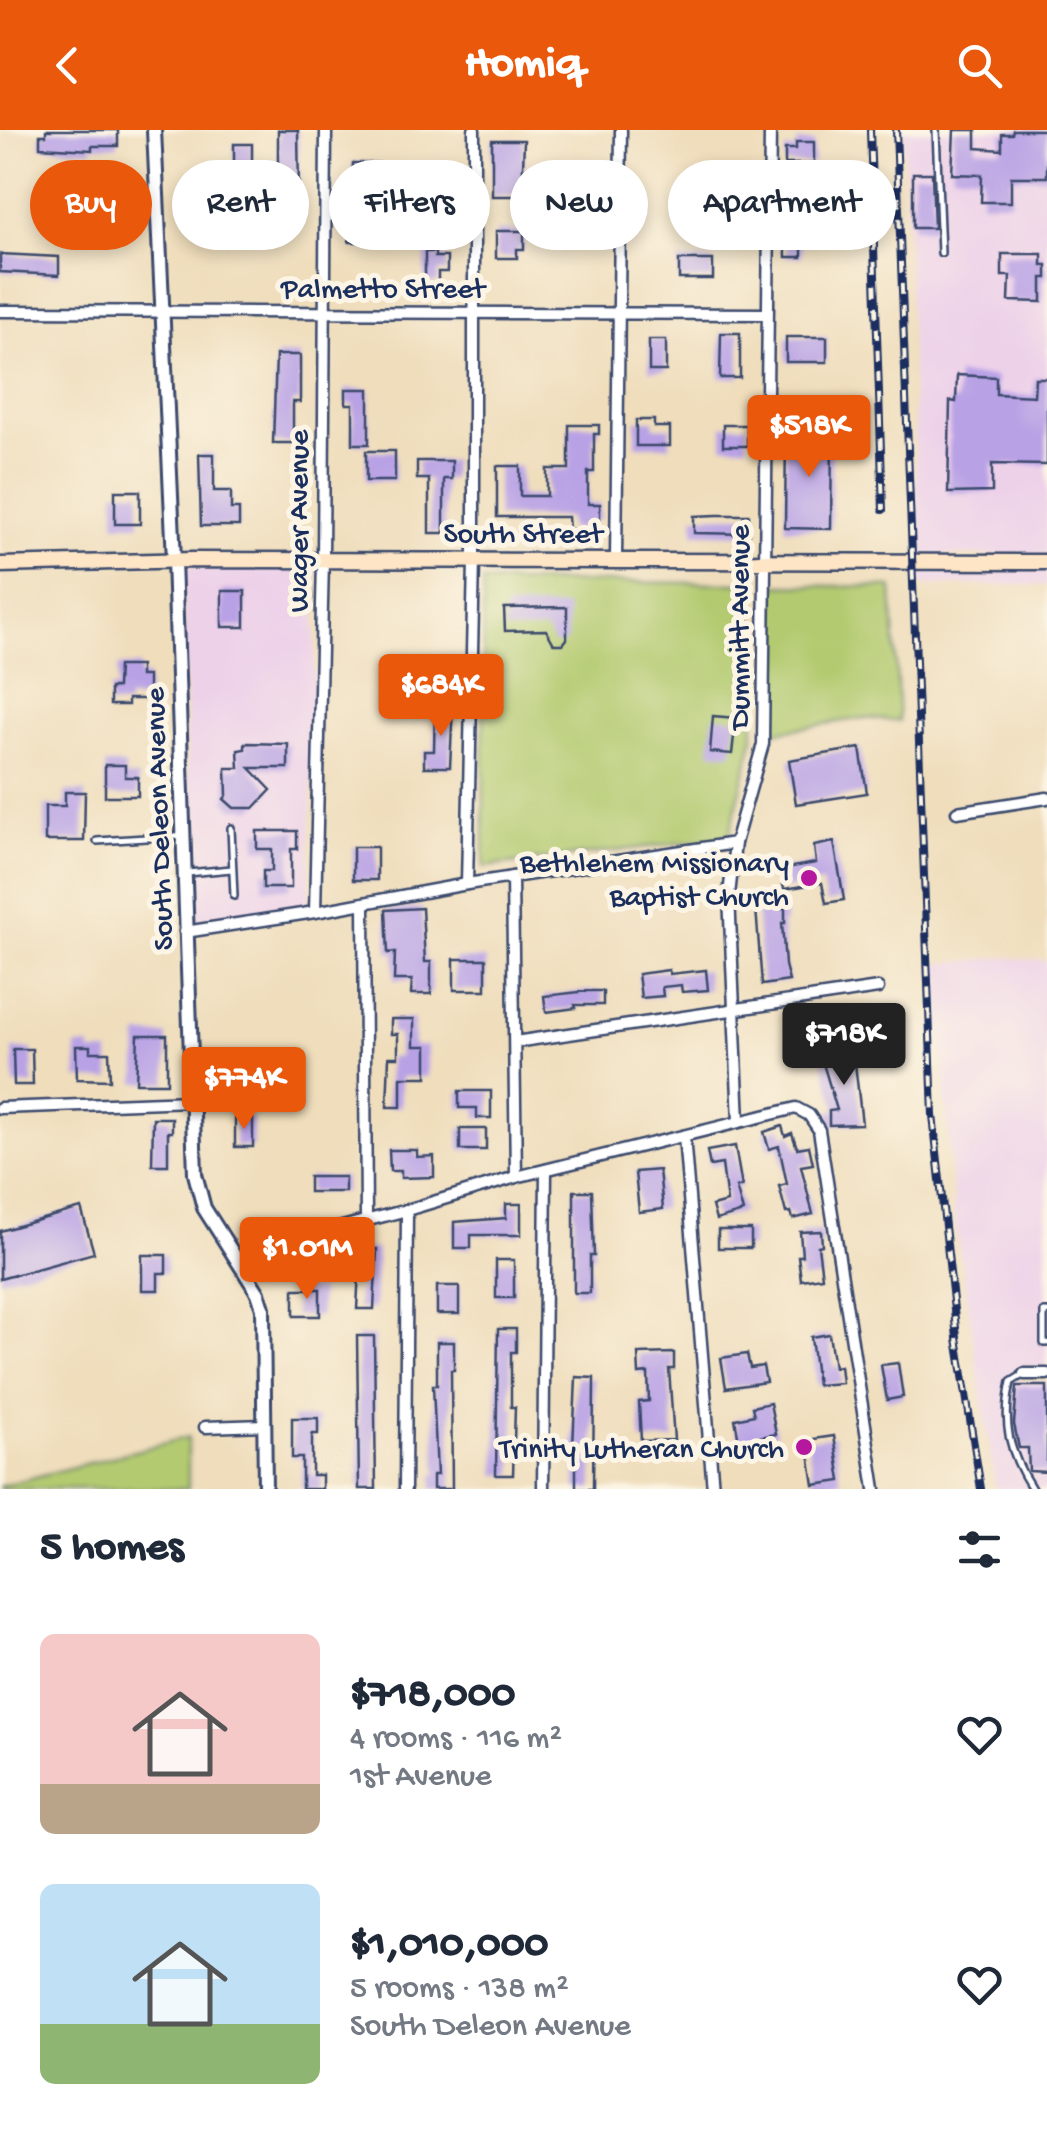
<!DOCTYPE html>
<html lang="en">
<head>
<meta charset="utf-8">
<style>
  body { margin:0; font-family:"Gochi Hand",sans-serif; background:#f6f6f7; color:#1f2937; height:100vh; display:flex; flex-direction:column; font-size:38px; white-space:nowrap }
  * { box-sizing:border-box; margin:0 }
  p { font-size:32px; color:#747a83 }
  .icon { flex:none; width:55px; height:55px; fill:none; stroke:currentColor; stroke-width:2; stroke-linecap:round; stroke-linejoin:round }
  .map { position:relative; height:1359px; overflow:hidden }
  .side { display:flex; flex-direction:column; background:#fff; flex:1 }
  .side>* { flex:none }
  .top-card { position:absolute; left:30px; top:30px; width:988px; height:90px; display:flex; gap:20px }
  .price { position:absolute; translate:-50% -85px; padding:0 22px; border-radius:10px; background:#ea580c; color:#fff; font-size:32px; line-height:65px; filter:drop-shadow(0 2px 5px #0008) }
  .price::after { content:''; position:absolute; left:50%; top:60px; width:30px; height:22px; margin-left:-15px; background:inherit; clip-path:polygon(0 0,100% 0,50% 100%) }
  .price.active { background:#222; color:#fff }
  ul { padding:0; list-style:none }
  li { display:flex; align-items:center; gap:30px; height:250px; padding:0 40px }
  li span { display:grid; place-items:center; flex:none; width:280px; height:200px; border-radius:15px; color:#555 }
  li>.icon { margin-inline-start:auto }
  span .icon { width:120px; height:120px; fill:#fffc; stroke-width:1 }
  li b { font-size:42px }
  h2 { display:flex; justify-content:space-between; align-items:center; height:120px; padding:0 40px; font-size:42px }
  .chip { padding:0 35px; border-radius:45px; background:#fff; box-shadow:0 5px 15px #0003; font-size:35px; line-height:90px }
  .chip.active { background:#ea580c; color:#fff }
  header { display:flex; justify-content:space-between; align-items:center; height:130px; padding:0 40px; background:#ea580c; color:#fff; font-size:45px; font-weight:700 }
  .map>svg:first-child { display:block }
  .built { fill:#edd1e9 }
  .green { fill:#b3ca6f; stroke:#677c66; stroke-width:2.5 }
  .building { fill:#b8a1e5 }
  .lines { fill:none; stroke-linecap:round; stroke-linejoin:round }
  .service-casing { stroke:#3b496c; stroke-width:10 }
  .minor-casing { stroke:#3b496c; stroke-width:15 }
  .tertiary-casing { stroke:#3b496c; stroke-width:18 }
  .secondary-casing { stroke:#3b496c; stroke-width:19 }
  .service { stroke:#fff; stroke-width:5 }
  .minor { stroke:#fff; stroke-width:10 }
  .tertiary { stroke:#fff; stroke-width:12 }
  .secondary { stroke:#fde5c5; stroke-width:14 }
  .rail-casing { stroke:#1b2f5e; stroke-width:8 }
  .rail { stroke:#fcf5e5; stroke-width:4; stroke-dasharray:11; stroke-linecap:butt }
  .poi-dot { fill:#b5179e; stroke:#fcf5e5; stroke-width:4 }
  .labels { text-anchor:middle; stroke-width:10; stroke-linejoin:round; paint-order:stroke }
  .street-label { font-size:30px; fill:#1b2f5e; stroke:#fcf5e5 }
  .poi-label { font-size:30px; fill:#1b2f5e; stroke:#fcf5e5; text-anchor:end }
</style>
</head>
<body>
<header><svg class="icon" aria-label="back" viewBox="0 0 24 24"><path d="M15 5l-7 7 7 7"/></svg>Homiq<svg class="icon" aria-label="search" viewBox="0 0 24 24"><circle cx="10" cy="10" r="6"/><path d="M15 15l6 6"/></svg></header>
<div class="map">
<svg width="1047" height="1359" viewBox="0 0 1047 1359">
  <rect width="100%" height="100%" fill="#fcf5e5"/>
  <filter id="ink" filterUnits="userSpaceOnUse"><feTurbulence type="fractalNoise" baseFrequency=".01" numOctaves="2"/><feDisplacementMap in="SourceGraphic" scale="20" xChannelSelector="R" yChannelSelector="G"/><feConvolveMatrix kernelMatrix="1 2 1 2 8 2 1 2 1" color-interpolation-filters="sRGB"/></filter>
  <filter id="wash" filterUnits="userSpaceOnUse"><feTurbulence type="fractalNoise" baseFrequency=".0048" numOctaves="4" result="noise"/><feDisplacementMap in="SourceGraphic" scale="40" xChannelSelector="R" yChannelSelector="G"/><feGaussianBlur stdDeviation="2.25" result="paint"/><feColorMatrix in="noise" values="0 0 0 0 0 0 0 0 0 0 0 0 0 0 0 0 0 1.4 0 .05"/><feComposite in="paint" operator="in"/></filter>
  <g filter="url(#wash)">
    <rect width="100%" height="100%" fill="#efddbb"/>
    <g class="built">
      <path d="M903,0H1047V425H919Z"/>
      <path d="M183,437H317L309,773L191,794Z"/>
      <path d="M1047,439V455H919V440Z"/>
      <path d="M1003,827L1047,831V1237L1019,1238L1018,1251L1047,1252V1359H996L954,1085L936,834Z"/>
    </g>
    <g class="green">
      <path d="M483,452L752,453L754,606L729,707L484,737Z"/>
      <path d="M774,455L892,457L899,591L863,588L774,602Z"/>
      <path d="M188,1307V1359H0V1356Z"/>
    </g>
    <g id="blocks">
      <g class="building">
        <path d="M46,0H118V16H92V20L40,17V5H46Z"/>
        <path d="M278,0H298L299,64H278Z"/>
        <path d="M954,0H976V18L1002,20V4H1012L1013,0H1047V47H1011V72H981L982,45L952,44Z"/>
        <path d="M492,10H524L522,66H492Z"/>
        <path d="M796,12H814V34H785V19H796Z"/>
        <rect x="234" y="14" width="18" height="33"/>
        <path d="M353,33H379V51H363L365,112H349Z"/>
        <path d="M87,42H115V73H120V92H100V58H87Z"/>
        <path d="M707,42H739L742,102H719V66H707Z"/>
        <path d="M913,43H932L934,98H913Z"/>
        <path d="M802,95V127H786L785,96Z"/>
        <path d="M496,101H524V119H517V128H496Z"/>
        <path d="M425,122H435V127H447V142H438V153H425Z"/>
        <path d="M0,124L59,127V145L0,142Z"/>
        <path d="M1002,124H1042V135H1047V148H1042V172L1009,171L1010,146H1002Z"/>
        <rect x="679" y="130" width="34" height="19"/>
        <path d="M721,203H740V248H720Z"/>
        <rect x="786" y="207" width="41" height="25"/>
        <rect x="649" y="210" width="17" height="31"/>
        <path d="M276,225H300V272H293V313H273Z"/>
        <path d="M957,245L996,247V264L1034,266L1035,248H1047V335L992,334V362L948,363L950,271L956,272Z"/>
        <path d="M346,259H369V314H353V274H346Z"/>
        <path d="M636,290H654V297H670V316H636Z"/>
        <path d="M569,295H599V304H594V342H588V374H600V390H590V399H569L568,387H497V336H520V366H547V339H569Z"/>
        <rect x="723" y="295" width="24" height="21"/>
        <path d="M786,301H832L831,399L785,398Z"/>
        <rect x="366" y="321" width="29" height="30"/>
        <path d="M199,324H214V361H231V379H239V396H201Z"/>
        <path d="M417,331H452V349H444V403H429V349H417Z"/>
        <rect x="115" y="361" width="25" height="33"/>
        <path d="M717,385H749V404L694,403V386Z"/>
        <rect x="222" y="461" width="23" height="36"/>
        <path d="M567,477V509L563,514H554L546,500L505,501L504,478Z"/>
        <path d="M118,536H140V546H148V569H128V575H110V558H117Z"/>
        <path d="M435,575H453L450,637H424V621H434Z"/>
        <path d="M713,586L736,588L732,624L710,622Z"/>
        <path d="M245,613L288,614V638H250L271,660L254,678H234L224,669L227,665L226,638H239L238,620L245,619Z"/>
        <path d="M860,618L867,663L796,674L789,630Z"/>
        <path d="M105,635H125V647H138V666H105Z"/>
        <path d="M65,662H85L84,711H45V676H65Z"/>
        <path d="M257,701H297V719H291V758H263V741H272V719H257Z"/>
        <path d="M834,712L844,770L826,773L822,753L784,759L780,739L816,733L814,716Z"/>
        <rect x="353" y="717" width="24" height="33"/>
        <path d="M422,778L425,832H431V864H411L412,850H394L395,822L388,823L386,780Z"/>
        <path d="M756,778H785V793H782L785,835L789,851L762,855Z"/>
        <rect x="454" y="829" width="32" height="31"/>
        <path d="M669,840L670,844L706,840L708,860L682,862L681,855L662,857L663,866L641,868L638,844Z"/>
        <path d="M588,861H603V875H575L576,878L546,882L544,866Z"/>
        <path d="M391,889H414V916H427V947H401V977H387L389,927H398V904H391Z"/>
        <path d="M138,905H167V953H136Z"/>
        <path d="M76,916H90V922H109L110,950L77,949Z"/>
        <path d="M853,916L862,994L829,995V981L837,980L822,930L839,928L837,918Z"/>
        <path d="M13,919H32L33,955H14Z"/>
        <path d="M224,924H253V967H234V941H224Z"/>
        <path d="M459,961H491V988H477V978H459Z"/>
        <path d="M153,988H172V1002H168V1035H152Z"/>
        <rect x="235" y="988" width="18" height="29"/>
        <path d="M782,996L785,1006L792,1003L797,1018L809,1016L813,1034L801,1036L813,1084L793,1089L791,1082L786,1083L779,1056L787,1054L779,1016L769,1019L764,1002Z"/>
        <rect x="460" y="999" width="26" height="21"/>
        <path d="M735,1016L742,1057H736L743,1082L716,1090L712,1076L727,1072L722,1034L710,1036L707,1021Z"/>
        <path d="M389,1020H417V1027L434,1026V1047L401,1048V1041H390Z"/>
        <path d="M659,1040L663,1079L639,1082L635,1042Z"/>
        <rect x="309" y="1047" width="36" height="15"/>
        <path d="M574,1061H592L594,1126H590V1163H574Z"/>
        <path d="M506,1074H521V1105H471V1118H454V1092L506,1088Z"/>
        <path d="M81,1078L94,1123L0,1149V1101Z"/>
        <rect x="718" y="1100" width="33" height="18"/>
        <path d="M821,1101L822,1115L818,1116L822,1147L801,1150L798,1126H802L800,1102Z"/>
        <path d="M360,1119H377L374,1179H357Z"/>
        <path d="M142,1125H166V1143H158V1160H142Z"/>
        <rect x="496" y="1130" width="18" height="38"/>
        <rect x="437" y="1156" width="22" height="28"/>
        <rect x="294" y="1159" width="26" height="27"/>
        <path d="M498,1199H516V1222H511V1277H515L513,1345H496Z"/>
        <path d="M829,1204L834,1237L840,1236L842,1253L817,1255L811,1207Z"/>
        <path d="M357,1206H374L376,1359H359Z"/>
        <path d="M437,1212H454V1240H451L452,1359H433V1345H437L433,1255H437Z"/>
        <path d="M674,1223V1239H669L674,1310L641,1311L639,1272L649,1271L648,1243L639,1244L638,1224Z"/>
        <path d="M747,1224L750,1238L763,1236L766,1252L726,1258L721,1228Z"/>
        <path d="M898,1233L903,1267L887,1270L881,1235Z"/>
        <path d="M576,1247L594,1248L593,1359H576V1318H573Z"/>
        <path d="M1017,1256H1047V1342L1029,1341L1028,1318H1019L1014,1294Z"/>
        <path d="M770,1273L776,1304L739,1311L735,1289L754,1285L752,1277Z"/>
        <path d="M292,1288H318V1304H312V1345H322V1359H302V1328H292Z"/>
        <path d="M834,1306L841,1351L814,1355L807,1310Z"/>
      </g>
    </g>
  </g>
  <g filter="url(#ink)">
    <use href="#blocks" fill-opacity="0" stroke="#3b496c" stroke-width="2.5"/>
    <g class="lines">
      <g class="service-casing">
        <g id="service">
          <path d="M936,0L941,123"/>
          <path d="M231,698L234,766"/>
          <path d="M97,711L179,706"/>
          <path d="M187,743L232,739"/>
          <path d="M1047,1182H1044V1213H1047"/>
          <path d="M1024,1244L1011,1252C1002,1294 1009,1323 1032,1359"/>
        </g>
      </g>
      <g class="minor-casing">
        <g id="minor">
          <path d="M0,181L767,184"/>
          <path d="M616,429L621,0"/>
          <path d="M957,682L1047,668"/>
          <path d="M512,747L516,1047"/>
          <path d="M467,754L474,430V0"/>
          <path d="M364,773L366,1089"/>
          <path d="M315,782L323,430L326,0"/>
          <path d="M185,802L315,782L467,754L735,713"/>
          <path d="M515,912L878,858"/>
          <path d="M0,978L191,971"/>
          <path d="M739,991L729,765L735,713L763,614L770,0"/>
          <path d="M684,1006L713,1359"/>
          <path d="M240,1136L269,1116L407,1080L516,1047L796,978L809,985L819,1000L875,1359"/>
          <path d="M1024,1244H1047"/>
          <path d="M205,1297L265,1295"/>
          <path d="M405,1359L407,1080"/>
          <path d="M543,1359L546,1040"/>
        </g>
      </g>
      <g class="tertiary-casing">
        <path id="tertiary" d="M154,0L174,430L195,1044L204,1078L258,1163L263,1178L265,1359"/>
      </g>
      <g class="secondary-casing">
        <path id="secondary" d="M0,435L192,430L1047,432"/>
      </g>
      <use href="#service" class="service"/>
      <use href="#minor" class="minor"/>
      <use href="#tertiary" class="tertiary"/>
      <use href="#secondary" class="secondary"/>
      <g class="rail-casing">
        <g id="rail">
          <path d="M870,0L883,380"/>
          <path d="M896,0L933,985L957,1208L981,1359"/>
        </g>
      </g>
      <use href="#rail" class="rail"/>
    </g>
  </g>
  <g class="poi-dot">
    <circle cx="809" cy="748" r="10"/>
    <circle cx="804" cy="1317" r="10"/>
  </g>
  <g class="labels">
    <g class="street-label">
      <text x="383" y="167">Palmetto Street</text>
      <text transform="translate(297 391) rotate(-90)" y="10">Wager Avenue</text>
      <text x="523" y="412">South Street</text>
      <text transform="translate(738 497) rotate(-90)" y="10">Dummitt Avenue</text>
      <text transform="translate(157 689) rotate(-92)" y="10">South Deleon Avenue</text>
    </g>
    <g class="poi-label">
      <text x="789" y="741">Bethlehem Missionary<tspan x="789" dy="34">Baptist Church</tspan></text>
      <text x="784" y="1327">Trinity Lutheran Church</text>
    </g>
  </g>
</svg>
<b class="price" style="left:809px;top:350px">$518K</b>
<b class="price" style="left:441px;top:609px">$684K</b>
<b class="price active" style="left:844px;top:958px">$718K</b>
<b class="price" style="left:244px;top:1002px">$774K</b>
<b class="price" style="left:307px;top:1172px">$1.01M</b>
<div class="top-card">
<a class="chip active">Buy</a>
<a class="chip">Rent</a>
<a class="chip">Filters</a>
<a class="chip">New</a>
<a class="chip">Apartment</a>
</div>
</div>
<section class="side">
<h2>5 homes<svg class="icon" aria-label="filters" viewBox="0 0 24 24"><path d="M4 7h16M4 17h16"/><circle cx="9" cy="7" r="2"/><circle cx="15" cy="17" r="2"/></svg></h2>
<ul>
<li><span style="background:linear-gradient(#f6c9c9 75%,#b9a48a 0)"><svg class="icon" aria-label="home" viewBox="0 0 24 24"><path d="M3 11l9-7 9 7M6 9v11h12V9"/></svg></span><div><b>$718,000</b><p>4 rooms · 116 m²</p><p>1st Avenue</p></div><svg class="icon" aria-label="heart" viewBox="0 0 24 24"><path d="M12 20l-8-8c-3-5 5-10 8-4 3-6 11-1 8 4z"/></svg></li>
<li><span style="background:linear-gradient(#bfe0f5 70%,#8fb573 0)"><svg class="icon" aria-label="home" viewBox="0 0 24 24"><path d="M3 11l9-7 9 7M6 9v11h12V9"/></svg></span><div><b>$1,010,000</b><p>5 rooms · 138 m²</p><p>South Deleon Avenue</p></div><svg class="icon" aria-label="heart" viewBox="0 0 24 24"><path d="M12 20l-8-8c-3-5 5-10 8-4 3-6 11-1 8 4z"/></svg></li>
</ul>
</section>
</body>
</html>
